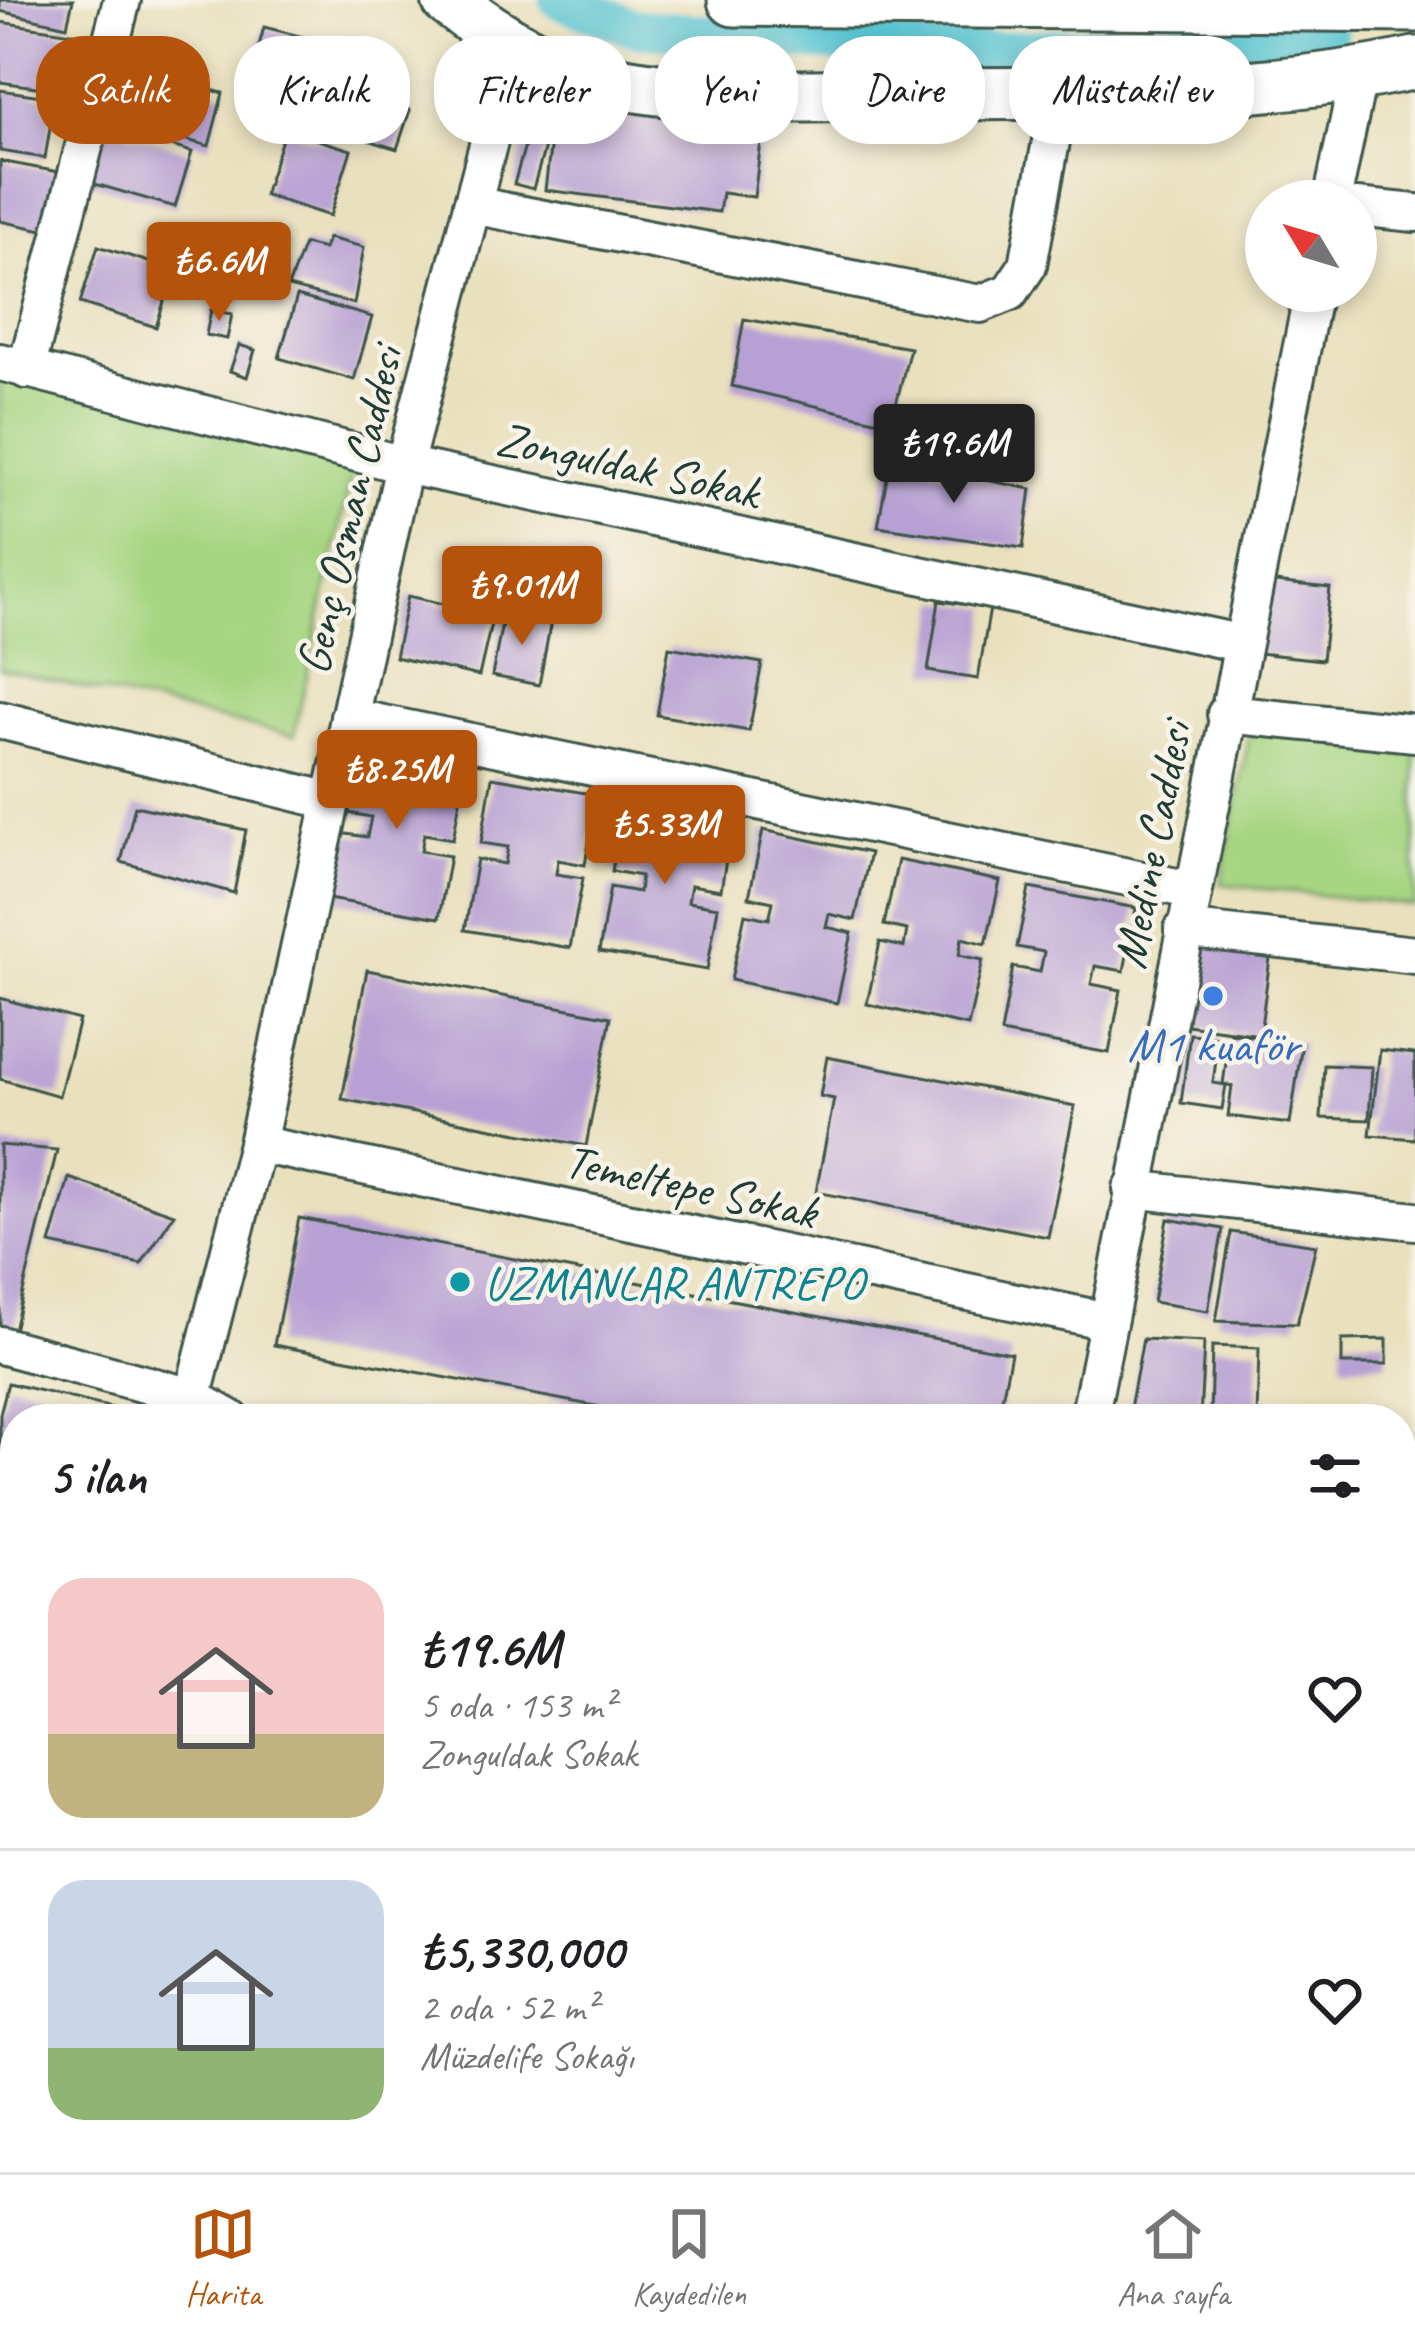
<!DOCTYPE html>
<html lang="tr">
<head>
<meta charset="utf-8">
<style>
  body { margin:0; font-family:Caveat,sans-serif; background:#f6f6f6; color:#202124; height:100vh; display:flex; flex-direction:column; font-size:45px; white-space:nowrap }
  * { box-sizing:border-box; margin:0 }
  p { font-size:39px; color:#757577 }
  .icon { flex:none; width:66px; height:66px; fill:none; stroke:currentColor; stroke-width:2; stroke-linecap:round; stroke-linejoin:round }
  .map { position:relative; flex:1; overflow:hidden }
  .panel { position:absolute; left:0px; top:1404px; width:1416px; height:768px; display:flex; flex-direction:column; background:#fff; border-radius:48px 48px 0 0; box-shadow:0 6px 18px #0003 }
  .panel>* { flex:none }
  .guide { position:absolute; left:36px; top:36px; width:1344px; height:108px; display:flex; gap:24px }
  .needle { width:78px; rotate:308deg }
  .controls { position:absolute; left:1245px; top:180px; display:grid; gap:24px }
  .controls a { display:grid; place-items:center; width:132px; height:132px; border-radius:50%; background:#fff; box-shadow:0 6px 18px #0003; font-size:60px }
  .price { position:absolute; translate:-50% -102px; padding:0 27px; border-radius:12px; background:#b45309; color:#fff; font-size:39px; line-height:78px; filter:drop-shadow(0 3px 6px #0008) }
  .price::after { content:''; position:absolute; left:50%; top:72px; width:36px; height:27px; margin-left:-18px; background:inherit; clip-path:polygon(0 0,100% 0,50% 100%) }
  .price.on { background:#222; color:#fff }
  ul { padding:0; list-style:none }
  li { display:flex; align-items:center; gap:36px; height:300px; padding:0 48px }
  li+li { border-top:3px solid #e0e0e0 }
  li span { display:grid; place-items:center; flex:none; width:336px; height:240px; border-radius:36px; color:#555 }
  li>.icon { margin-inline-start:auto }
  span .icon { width:144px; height:144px; fill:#fffc; stroke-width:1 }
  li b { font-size:51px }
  h2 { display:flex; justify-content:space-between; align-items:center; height:144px; padding:0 48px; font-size:51px }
  .tag { padding:0 42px; border-radius:48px; background:#fff; box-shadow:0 6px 18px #0003; font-size:42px; line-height:108px }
  .tag.on { background:#b45309; color:#fff }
  .tabs { display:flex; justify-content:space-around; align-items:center; height:168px; border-top:3px solid #e0e0e0; background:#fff; font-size:33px; color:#757577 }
  .tabs a { display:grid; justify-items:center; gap:6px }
  .tabs .on { color:#b45309 }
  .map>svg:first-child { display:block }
  .green { fill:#a7d683; stroke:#638a5c; stroke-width:3 }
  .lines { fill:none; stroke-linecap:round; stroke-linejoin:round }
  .canal { stroke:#58c4d2; stroke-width:39 }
  .building { fill:#b7a0d3 }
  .street-casing { stroke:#3d5549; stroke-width:42 }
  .secondary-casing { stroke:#3d5549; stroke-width:57 }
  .street { stroke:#fff; stroke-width:36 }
  .secondary { stroke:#fff; stroke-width:51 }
  .shop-dot { fill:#3f7fe0; stroke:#f7f3e8; stroke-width:4.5 }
  .culture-dot { fill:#0f9aa8; stroke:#f7f3e8; stroke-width:4.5 }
  .labels { text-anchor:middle; stroke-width:9; stroke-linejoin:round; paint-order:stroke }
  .street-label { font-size:48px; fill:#1f3d34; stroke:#f7f3e8 }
  .shop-label { font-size:48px; fill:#366cbe; stroke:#f7f3e8 }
  .culture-label { font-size:48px; fill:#0d838f; stroke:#f7f3e8; text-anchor:start }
</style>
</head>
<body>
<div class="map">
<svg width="1415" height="2172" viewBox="0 0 1415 2172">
  <rect width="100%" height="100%" fill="#f7f3e8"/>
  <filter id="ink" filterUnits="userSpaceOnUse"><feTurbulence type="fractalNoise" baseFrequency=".00833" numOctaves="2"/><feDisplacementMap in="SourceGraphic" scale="24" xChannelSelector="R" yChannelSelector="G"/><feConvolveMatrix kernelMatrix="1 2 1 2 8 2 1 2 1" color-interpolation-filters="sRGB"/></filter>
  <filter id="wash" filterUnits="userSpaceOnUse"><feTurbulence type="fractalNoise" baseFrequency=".004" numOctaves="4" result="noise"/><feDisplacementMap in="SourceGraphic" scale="48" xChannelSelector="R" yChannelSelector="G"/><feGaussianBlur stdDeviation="2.7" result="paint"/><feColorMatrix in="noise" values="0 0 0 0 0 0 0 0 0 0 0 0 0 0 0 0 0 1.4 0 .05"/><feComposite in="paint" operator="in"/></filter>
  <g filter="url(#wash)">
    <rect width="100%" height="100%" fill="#e9e0bd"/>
    <g class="green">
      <path d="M0,372L354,463L294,736L0,669Z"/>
      <path d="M1253,716L1415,731V906L1221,884Z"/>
    </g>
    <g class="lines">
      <path class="canal" d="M559,0L635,28L960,53L1328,33"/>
    </g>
    <g id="blocks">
      <g class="building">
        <path d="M0,0H73L67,26L0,11Z"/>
        <path d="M0,22L72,33L64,91L0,82Z"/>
        <path d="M264,27L335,45L317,115L245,97Z"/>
        <path d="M116,65L223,93L209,146L102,118Z"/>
        <path d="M0,90L55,98L45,158L0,151Z"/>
        <path d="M350,91L410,110L397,149L338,131Z"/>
        <path d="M556,100L763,126L754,197L722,193L719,212L545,190Z"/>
        <path d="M533,117L552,122L533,189L514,184Z"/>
        <path d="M104,126L192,152L175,207L88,182Z"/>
        <path d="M285,130L351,150L330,216L264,195Z"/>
        <path d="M0,161L64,173L52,232L0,221Z"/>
        <path d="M328,238L364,247L354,304L288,287L304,244L324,249Z"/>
        <path d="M98,246L174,270L156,327L80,303Z"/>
        <path d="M297,296L372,317L354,380L279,358Z"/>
        <path d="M211,310L232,314L227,339L206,335Z"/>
        <path d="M744,319L910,348L891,424L732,386Z"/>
        <path d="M239,345L255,350L247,377L230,371Z"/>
        <path d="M890,461L1031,489L1023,548L878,526Z"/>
        <path d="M1257,580L1330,588L1322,660L1249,652Z"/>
        <path d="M408,596L493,615L479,676L395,657Z"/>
        <path d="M939,601L990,608L978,679L928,671Z"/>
        <path d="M504,612L551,621L539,685L492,676Z"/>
        <path d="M669,647L762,663L749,731L657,715Z"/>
        <path d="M354,747L466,766L453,839L424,834L421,851L450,856L439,918L328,899L339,833L367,837L371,817L343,812Z"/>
        <path d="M492,777L597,795L585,865L558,860L556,874L583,878L570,948L465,930L477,859L505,864L508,847L481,843Z"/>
        <path d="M624,805L732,823L721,890L691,885L688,902L718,907L707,970L599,952L610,887L639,892L641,876L612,871Z"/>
        <path d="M135,806L246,830L234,893L121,862Z"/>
        <path d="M763,830L870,853L855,920L829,914L826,927L852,933L837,1003L731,980L745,914L769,919L773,902L749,897Z"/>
        <path d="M898,860L1000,881L986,944L962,938L959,955L983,960L968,1026L867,1004L880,942L904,947L907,930L884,925Z"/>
        <path d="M1029,888L1136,908L1124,971L1095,966L1091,984L1121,990L1109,1053L1001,1033L1013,967L1040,972L1044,952L1017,947Z"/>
        <path d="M1198,940L1271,950L1260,1035L1187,1025Z"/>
        <path d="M367,970L611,1017L586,1146L342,1099Z"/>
        <path d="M0,998L79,1020L59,1096L0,1079Z"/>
        <path d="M1230,1033L1302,1043L1290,1124L1228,1116L1232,1086L1223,1084Z"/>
        <path d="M1190,1034L1219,1037L1213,1083L1226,1085L1222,1109L1181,1103Z"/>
        <path d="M1380,1050L1415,1054V1139L1370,1135Z"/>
        <path d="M827,1057L1075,1106L1048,1237L816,1192L834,1099L820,1096Z"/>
        <path d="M1324,1065L1372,1067L1369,1120L1321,1118Z"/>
        <path d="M0,1145L57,1150L14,1330L0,1325Z"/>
        <path d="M69,1178L174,1214L141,1264L50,1244Z"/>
        <path d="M299,1218L1011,1353L998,1419H664L274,1345Z"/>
        <path d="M1168,1219L1223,1229L1208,1311L1153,1302Z"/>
        <path d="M1231,1232L1316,1245L1297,1324L1216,1321Z"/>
        <path d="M1143,1339L1204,1342L1200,1419H1128Z"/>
        <path d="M1387,1339V1364H1342V1340Z"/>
        <path d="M1212,1346L1259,1348L1257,1419H1210Z"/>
        <path d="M8,1383L121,1410L119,1419H15V1552L0,1548V1414Z"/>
        <path d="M1401,1661L1415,1680V1713L1401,1724Z"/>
        <path d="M1413,1931L1415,1934V2153L1401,2136V1941Z"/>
        <path d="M3,2015L15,2016V2155L0,2147Z"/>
        <path d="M197,2157H229L247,2172H187Z"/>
        <path d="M1068,2157H1133L1144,2172H1058L1054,2167Z"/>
      </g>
    </g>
  </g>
  <g filter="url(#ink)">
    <use href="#blocks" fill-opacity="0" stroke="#3d5549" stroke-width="3"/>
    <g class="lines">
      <g class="street-casing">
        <g id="street">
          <path d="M1332,201L1358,77"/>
          <path d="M472,205L980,304L1010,292L1028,265L1060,93"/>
          <path d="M1356,207L1415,213"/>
          <path d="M0,362L404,465L1239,643"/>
          <path d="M26,370L122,0"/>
          <path d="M1226,714L1415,733"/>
          <path d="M349,717L1191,890"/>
          <path d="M0,720L331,801"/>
          <path d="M1183,929L1415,955"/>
          <path d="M257,1144L1107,1321"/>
          <path d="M1132,1189L1415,1221"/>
          <path d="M0,1345L192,1397L231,1419"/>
          <path d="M187,1419L257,1144L404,465L514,46"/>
          <path d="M1089,1419L1313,291"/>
          <path d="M1401,1558H1415"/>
          <path d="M1401,1915L1415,1904"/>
          <path d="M0,1992L15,1983"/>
          <path d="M366,2157L388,2172"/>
          <path d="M1328,2157L1338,2172"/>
          <path d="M411,2172L437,2157"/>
          <path d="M973,2172L1001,2157"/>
        </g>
      </g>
      <g class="secondary-casing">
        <g id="secondary">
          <path d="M448,0C492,34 537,64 591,77C704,104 821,95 935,94C1097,92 1257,98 1415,63"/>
          <path d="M734,0L1415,6"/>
        </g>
      </g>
      <use href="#street" class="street"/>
      <use href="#secondary" class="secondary"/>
    </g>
  </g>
  <circle class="shop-dot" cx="1213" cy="996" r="12"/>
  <circle class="culture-dot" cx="460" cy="1282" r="12"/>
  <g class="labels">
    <g class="street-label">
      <text transform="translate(628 464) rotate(12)" y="17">Zonguldak Sokak</text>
      <text transform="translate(348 510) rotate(-77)" y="17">Genç Osman Caddesi</text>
      <text transform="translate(1151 845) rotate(-79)" y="17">Medine Caddesi</text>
      <text transform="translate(691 1185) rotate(12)" y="17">Temeltepe Sokak</text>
    </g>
    <g class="shop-label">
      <text x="1213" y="1061">M1 kuaför</text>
    </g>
    <g class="culture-label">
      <text x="484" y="1299">UZMANLAR ANTREPO</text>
    </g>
  </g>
</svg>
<div class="controls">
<a><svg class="needle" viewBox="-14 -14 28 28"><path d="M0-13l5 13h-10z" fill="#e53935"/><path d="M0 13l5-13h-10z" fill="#757577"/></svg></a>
</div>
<b class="price" style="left:219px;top:324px">₺6.6M</b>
<b class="price on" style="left:954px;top:506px">₺19.6M</b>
<b class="price" style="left:522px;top:648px">₺9.01M</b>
<b class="price" style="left:397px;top:832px">₺8.25M</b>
<b class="price" style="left:665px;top:887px">₺5.33M</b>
<div class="guide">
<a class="tag on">Satılık</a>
<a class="tag">Kiralık</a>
<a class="tag">Filtreler</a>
<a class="tag">Yeni</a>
<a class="tag">Daire</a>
<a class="tag">Müstakil ev</a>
</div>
<section class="panel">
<h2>5 ilan<svg class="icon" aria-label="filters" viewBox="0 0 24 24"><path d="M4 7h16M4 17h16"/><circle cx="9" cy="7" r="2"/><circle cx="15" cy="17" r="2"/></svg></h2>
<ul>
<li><span style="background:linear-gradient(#f6c9c9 65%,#c2b280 0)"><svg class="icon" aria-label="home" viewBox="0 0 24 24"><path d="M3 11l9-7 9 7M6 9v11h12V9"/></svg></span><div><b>₺19.6M</b><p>5 oda · 153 m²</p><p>Zonguldak Sokak</p></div><svg class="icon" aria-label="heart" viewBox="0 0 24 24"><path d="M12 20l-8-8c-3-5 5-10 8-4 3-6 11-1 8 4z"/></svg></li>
<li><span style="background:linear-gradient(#c9d6e8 70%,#8fb573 0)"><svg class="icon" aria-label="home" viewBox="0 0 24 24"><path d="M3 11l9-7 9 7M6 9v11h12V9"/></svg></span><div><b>₺5,330,000</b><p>2 oda · 52 m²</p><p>Müzdelife Sokağı</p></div><svg class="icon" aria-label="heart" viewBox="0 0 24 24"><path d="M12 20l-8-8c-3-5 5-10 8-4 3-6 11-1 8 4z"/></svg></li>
</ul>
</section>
</div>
<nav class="tabs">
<a class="on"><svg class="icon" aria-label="map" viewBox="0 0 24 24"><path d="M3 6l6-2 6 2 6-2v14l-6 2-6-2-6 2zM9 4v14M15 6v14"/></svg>Harita</a>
<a><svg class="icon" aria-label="saved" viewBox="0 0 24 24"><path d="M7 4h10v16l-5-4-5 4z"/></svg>Kaydedilen</a>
<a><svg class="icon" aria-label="home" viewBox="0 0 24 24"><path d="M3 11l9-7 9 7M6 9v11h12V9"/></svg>Ana sayfa</a>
</nav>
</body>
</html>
